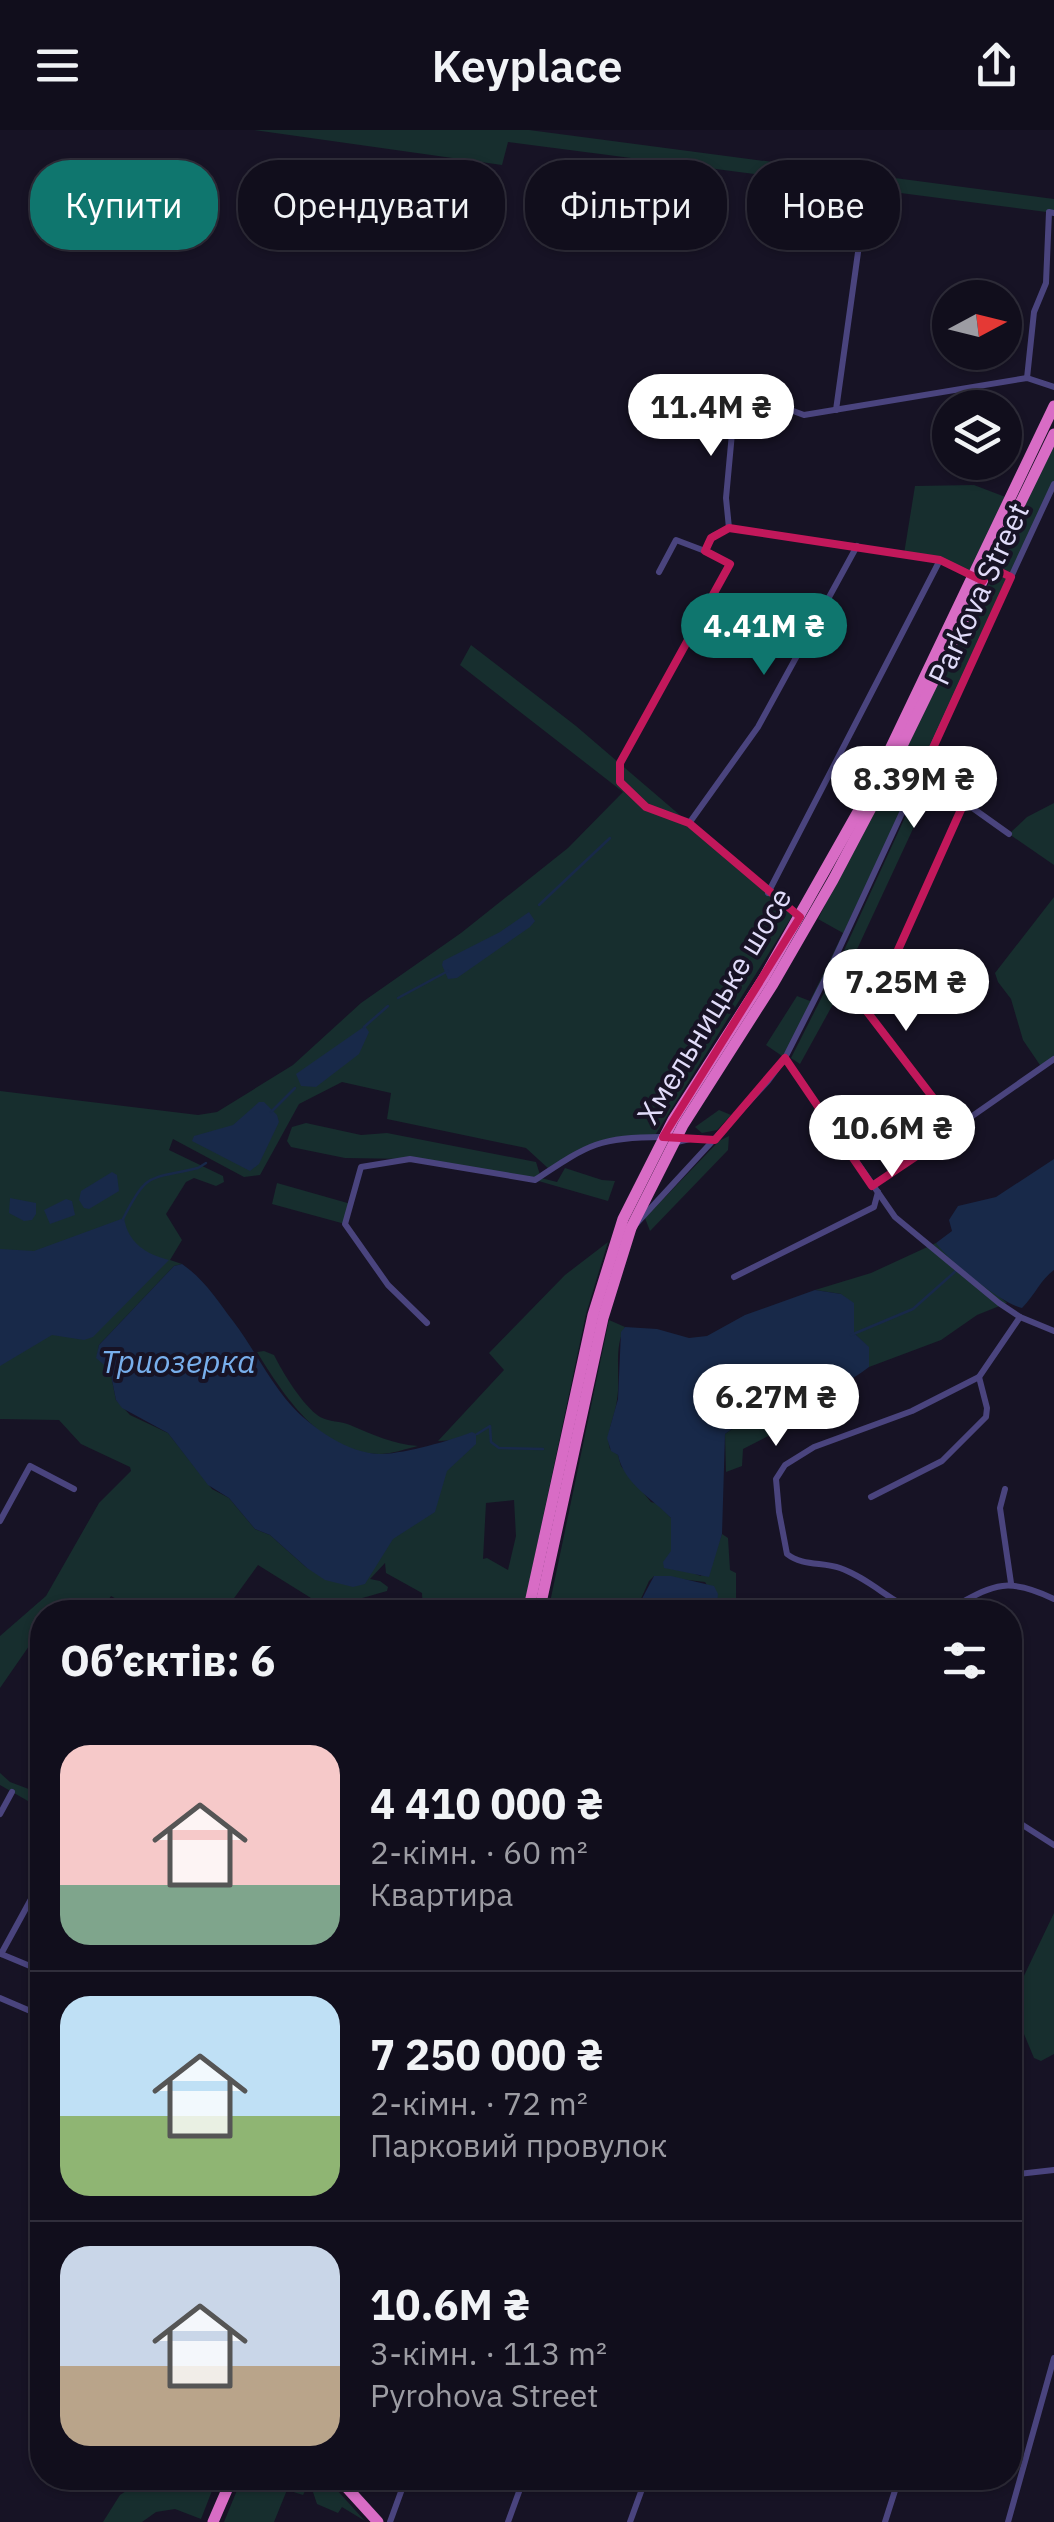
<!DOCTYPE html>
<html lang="uk">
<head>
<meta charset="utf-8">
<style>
  body { margin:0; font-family:"IBM Plex Sans",sans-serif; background:#1a1725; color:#f1f3f6; height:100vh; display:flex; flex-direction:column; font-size:38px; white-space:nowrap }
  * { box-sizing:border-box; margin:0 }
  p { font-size:32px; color:#9c9ca3 }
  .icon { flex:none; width:55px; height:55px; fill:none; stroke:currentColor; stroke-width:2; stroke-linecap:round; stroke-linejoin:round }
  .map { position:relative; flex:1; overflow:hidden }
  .details { position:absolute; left:30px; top:1470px; width:992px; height:890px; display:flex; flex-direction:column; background:#110e1c; border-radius:40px; box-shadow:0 2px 8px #0004,0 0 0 2px #302e3b }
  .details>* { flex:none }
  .guide { position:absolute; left:30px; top:30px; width:995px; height:90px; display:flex; gap:20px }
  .needle { width:65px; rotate:83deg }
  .buttons { position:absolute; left:932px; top:150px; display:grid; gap:20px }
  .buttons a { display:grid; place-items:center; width:90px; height:90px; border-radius:50%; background:#110e1c; box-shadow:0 2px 8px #0004,0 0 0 2px #302e3b; font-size:50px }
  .price { position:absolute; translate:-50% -85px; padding:0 22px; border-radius:35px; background:#fff; color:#222; font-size:32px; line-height:65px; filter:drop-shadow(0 2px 5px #0008) }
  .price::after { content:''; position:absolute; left:50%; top:60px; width:30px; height:22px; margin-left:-15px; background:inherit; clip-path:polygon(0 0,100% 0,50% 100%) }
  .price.active { background:#0f766e; color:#fff }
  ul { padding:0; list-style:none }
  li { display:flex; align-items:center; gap:30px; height:250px; padding:0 30px }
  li+li { border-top:2px solid #302e3b }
  li span { display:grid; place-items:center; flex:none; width:280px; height:200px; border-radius:30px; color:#555 }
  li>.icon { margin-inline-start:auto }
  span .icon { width:120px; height:120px; fill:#fffc; stroke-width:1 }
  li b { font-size:42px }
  h2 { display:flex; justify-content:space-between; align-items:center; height:120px; padding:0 30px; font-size:42px }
  .pill { padding:0 35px; border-radius:40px; background:#110e1c; box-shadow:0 2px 8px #0004,0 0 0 2px #302e3b; font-size:35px; line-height:90px }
  .pill.active { background:#0f766e; color:#fff }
  header { display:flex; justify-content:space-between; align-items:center; height:130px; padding:0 30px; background:#110e1c; font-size:45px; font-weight:600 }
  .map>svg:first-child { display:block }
  .green { fill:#172e2e; fill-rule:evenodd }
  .water { fill:#182949 }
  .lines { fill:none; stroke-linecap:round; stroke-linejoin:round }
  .stream { stroke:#182949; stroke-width:2.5 }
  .minor { stroke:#4a447e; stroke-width:6 }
  .trunk { stroke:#d86cc5; stroke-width:11 }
  .marked { fill:none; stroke:#c2185b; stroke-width:8; stroke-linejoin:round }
  .labels { text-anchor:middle; stroke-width:8; stroke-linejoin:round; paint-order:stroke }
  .street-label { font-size:30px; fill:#e1dcfa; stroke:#171325 }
  .water-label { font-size:32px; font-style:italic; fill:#78afec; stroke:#171325 }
</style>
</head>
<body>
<header><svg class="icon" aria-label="menu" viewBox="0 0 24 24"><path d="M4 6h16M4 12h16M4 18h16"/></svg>Keyplace<svg class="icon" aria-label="share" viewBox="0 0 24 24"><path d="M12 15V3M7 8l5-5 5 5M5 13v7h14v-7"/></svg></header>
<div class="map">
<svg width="1054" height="2392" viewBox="0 0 1054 2392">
  <rect width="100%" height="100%" fill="#171325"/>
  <g class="green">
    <path d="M254,0H529L1054,69V83L508,12L502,35Z"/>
    <path d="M1054,312V354L785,928L766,915L797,866L810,871L843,803L818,789L996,439Z"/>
    <path d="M974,355L1008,368L971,445L940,430L904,424L915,356Z"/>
    <path d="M471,515L576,596L794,783L654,1007L609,1010L550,1040L526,1018L387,989L391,963L342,952L299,974L260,1045L244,1047L173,1009L169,1020L223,1046L224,1052L216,1056L194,1048L186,1052L166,1084L182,1110L170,1130L182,1134L174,1136L99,1215L97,1227L110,1240L116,1270L130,1285L168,1303L212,1359L229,1368L255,1399L270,1405L307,1438L455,1310L438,1311L504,1240L489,1223L565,1145L608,1112L586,1184L523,1482H423L422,1463L386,1443L385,1433L370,1449L380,1451L388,1457L387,1461L327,1478L258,1435L224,1482H139L111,1466L101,1482H42V1506H36L0,1558V1506L46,1466L99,1373L131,1341L130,1337L81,1314L59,1290L0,1289V961L198,985L217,982L293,935L361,873L461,803L568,718L623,662L460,535ZM514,1370L516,1406L508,1440L487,1428L483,1429L486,1373Z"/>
    <path d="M919,669L925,673L846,843L841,845L836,838L912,672Z"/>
    <path d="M1054,673V735L1009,704L1027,687Z"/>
    <path d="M1054,767V929L1042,938L1023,910L1011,869L998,852L995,843Z"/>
    <path d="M839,852L843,856L800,934L791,928L828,855Z"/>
    <path d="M719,980L731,985L717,1000L702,1003L695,997Z"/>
    <path d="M306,993L361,1005L387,1003L536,1032L541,1048L557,1052L565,1038L602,1050L615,1051L608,1071L535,1050L410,1029L345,1028L291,1017L287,1011L292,997Z"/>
    <path d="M729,1006L728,1020L650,1101L645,1088L719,1011Z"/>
    <path d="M277,1053L351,1074L345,1094L272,1074Z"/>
    <path d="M936,1113L1007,1173L977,1185L941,1210L869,1237V1218L854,1203L841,1164L815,1160L871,1143Z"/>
    <path d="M609,1190L625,1197C613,1218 621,1246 617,1270C615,1287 605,1303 610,1319L618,1325L621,1336L651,1372L658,1374L671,1388C675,1415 670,1437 701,1446L713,1428L722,1404L728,1408L730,1440L736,1443V1475L720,1473L718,1482V1473L705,1452L654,1446L649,1451L635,1482H548Z"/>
    <path d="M264,1221L274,1225C283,1243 302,1275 320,1287C329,1292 341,1291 350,1295C374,1305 392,1314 418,1316C405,1319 392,1324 379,1324C321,1323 284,1266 257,1222Z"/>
    <path d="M772,1278L780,1300L743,1319L742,1336L726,1342L725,1304C740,1293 756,1288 772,1278Z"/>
    <path d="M0,1643L10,1652L42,1664V1679L0,1655Z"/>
    <path d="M1054,1783V1924L1041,1931L1034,1928L1024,1904L1010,1902V1875Z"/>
    <path d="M146,2348H217L201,2389L175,2379L156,2382L142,2392H103L120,2365Z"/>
    <path d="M242,2348H312L303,2365L287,2360L274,2392H224Z"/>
    <path d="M320,2348H326L365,2391L342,2377L338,2383L317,2374L313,2362Z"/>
  </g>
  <g class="water">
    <path d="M529,782L535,791L530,797L457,848L448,849L442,835L443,831L500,802Z"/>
    <path d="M365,896L369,902L359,924L316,957L301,956L296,944Z"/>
    <path d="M259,972H264L277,985L279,992L259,1034L250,1041L192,1011L194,1006L233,995Z"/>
    <path d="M1054,1029V1140C1041,1149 1035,1165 1022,1178C1002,1174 948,1130 936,1113L952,1101L949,1090L958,1076L996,1067Z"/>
    <path d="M112,1042L117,1045L119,1061L89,1079L84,1078L79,1070L81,1061Z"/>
    <path d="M10,1068L36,1073V1084L32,1090L24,1091L9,1083Z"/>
    <path d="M66,1069L72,1071L75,1085L50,1094L44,1080Z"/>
    <path d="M124,1088C128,1113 146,1124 169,1130L93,1207L84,1210L52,1205L0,1236V1119L34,1121Z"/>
    <path d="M182,1134C204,1149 217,1170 233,1191C253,1217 268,1249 290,1274C310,1297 350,1325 382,1324C407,1323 449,1311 472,1302L476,1304V1314L447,1341L435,1382L393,1409L365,1454L353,1457L325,1450L307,1438L270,1405L255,1399L229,1368L208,1355L168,1303L122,1278L116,1270L110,1240L96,1228L99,1215L174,1136Z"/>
    <path d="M815,1160L841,1164L854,1173V1203L869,1217V1237C849,1252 829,1263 806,1271C776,1281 751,1284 725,1304L722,1404L709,1447L664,1438L663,1432L671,1421V1388C653,1369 624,1354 618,1325L611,1321L607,1308L618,1269L621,1202L625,1197L657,1199L689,1208L707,1206L745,1185Z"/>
    <path d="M654,1446H671L714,1456L718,1464L716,1482H635Z"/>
  </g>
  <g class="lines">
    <g class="stream">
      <path d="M539,775L610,708"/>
      <path d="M398,868L448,841"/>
      <path d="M364,897L388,876"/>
      <path d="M271,982L295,958"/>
      <path d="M123,1089C147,1041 148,1050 198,1038L206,1033"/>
      <path d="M851,1205L913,1179L958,1139"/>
      <path d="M477,1304L490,1296L491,1312L499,1318L543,1319"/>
    </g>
    <g class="minor">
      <path d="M1027,248L1034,182L1046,153L1049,82L1054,83"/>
      <path d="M836,280L867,58"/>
      <path d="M729,398L713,406L705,421L730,434L620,633V652L646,677L689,693L800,787"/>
      <path d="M729,398L726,368L736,260L804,285L1027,248L1054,257"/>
      <path d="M729,398L940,430L972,445"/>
      <path d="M990,437L1011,447"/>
      <path d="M659,442L676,410L705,421"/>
      <path d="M922,642L1009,704"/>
      <path d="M690,692L758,597L857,416"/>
      <path d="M768,763L940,430"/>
      <path d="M828,843L842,849L957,999"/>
      <path d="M842,849L862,839L879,846L889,840L964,673"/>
      <path d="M785,928L895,1087L999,1173L1020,1187L1054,1201"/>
      <path d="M677,1012L694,1008L714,1010"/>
      <path d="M872,1056L1054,929"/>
      <path d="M636,1094L768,951L785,928L828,843L1054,354"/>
      <path d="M734,1147L874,1077L878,1062"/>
      <path d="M427,1193L388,1155L345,1094L361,1037L410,1029L535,1050C588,1015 598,1007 662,1007"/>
      <path d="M1005,1359L1000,1378L1011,1453"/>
      <path d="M871,1367L942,1331L986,1287L987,1278L979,1247"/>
      <path d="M0,1391L30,1336L74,1359"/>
      <path d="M916,1482C889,1470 868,1448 840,1438C823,1432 802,1436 787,1424L779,1382L776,1349L785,1335L814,1317L912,1281L979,1247L1020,1187"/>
      <path d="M944,1482C991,1457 1003,1444 1054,1469"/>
      <path d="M34,1623L42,1609"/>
      <path d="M0,1684L12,1662"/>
      <path d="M1010,1687L1054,1715"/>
      <path d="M1,1824L42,1749"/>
      <path d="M1,1824L42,1841"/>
      <path d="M0,1868L42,1886"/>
      <path d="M1010,2045L1054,2040"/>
      <path d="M390,2392L406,2348"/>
      <path d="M508,2392L524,2348"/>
      <path d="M630,2392L646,2348"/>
      <path d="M885,2392L899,2348"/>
      <path d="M1008,2392L1054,2228"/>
    </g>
    <g class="trunk">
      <path d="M528,1482L593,1185L623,1089L673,990L764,848L872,657L1054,276"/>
      <path d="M539,1482L603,1188L631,1098L683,995L773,854L833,750L880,661L1054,304"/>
      <path d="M338,2348L378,2392"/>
      <path d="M213,2392L232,2348"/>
    </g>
  </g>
  <path class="marked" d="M729,398L940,430L983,451L990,437L1011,447L922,642L964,673L889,840L842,849L957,999L872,1056L785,928L715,1010L663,1007L800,787L689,693L646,677L620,652V633L730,434L705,421L711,408Z"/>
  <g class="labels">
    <g class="street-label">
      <text transform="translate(979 464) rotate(-65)" y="10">Parkova Street</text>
      <text transform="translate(715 876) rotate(-59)" y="10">Хмельницьке шосе</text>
    </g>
    <g class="water-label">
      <text x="178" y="1243">Триозерка</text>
    </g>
  </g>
</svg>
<div class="buttons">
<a><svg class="needle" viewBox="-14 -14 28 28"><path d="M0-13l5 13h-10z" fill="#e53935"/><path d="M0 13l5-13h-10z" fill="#9c9ca3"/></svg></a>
<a><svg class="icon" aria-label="layers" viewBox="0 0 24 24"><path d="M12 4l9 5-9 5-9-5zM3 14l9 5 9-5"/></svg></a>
</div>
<b class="price" style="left:711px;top:329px">11.4M ₴</b>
<b class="price active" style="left:764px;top:548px">4.41M ₴</b>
<b class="price" style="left:914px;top:701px">8.39M ₴</b>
<b class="price" style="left:906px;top:904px">7.25M ₴</b>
<b class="price" style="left:892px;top:1050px">10.6M ₴</b>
<b class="price" style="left:776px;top:1319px">6.27M ₴</b>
<div class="guide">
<a class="pill active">Купити</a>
<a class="pill">Орендувати</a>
<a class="pill">Фільтри</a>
<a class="pill">Нове</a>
</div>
<section class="details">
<h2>Об’єктів: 6<svg class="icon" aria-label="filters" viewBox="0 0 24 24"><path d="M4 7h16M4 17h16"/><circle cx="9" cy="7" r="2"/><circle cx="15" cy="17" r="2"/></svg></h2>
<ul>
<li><span style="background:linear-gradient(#f6c9c9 70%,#7fa58c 0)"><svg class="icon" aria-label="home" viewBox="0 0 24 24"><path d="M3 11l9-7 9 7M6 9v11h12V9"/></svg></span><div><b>4 410 000 ₴</b><p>2-кімн. · 60 m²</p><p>Квартира</p></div></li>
<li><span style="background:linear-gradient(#bfe0f5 60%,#8fb573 0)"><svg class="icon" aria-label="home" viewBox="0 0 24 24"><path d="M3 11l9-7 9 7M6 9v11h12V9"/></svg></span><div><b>7 250 000 ₴</b><p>2-кімн. · 72 m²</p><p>Парковий провулок</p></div></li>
<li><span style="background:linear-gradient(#c9d6e8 60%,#b9a48a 0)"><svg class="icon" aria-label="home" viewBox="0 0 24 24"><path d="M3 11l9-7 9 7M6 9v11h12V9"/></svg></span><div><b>10.6M ₴</b><p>3-кімн. · 113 m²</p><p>Pyrohova Street</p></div></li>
</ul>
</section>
</div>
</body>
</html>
